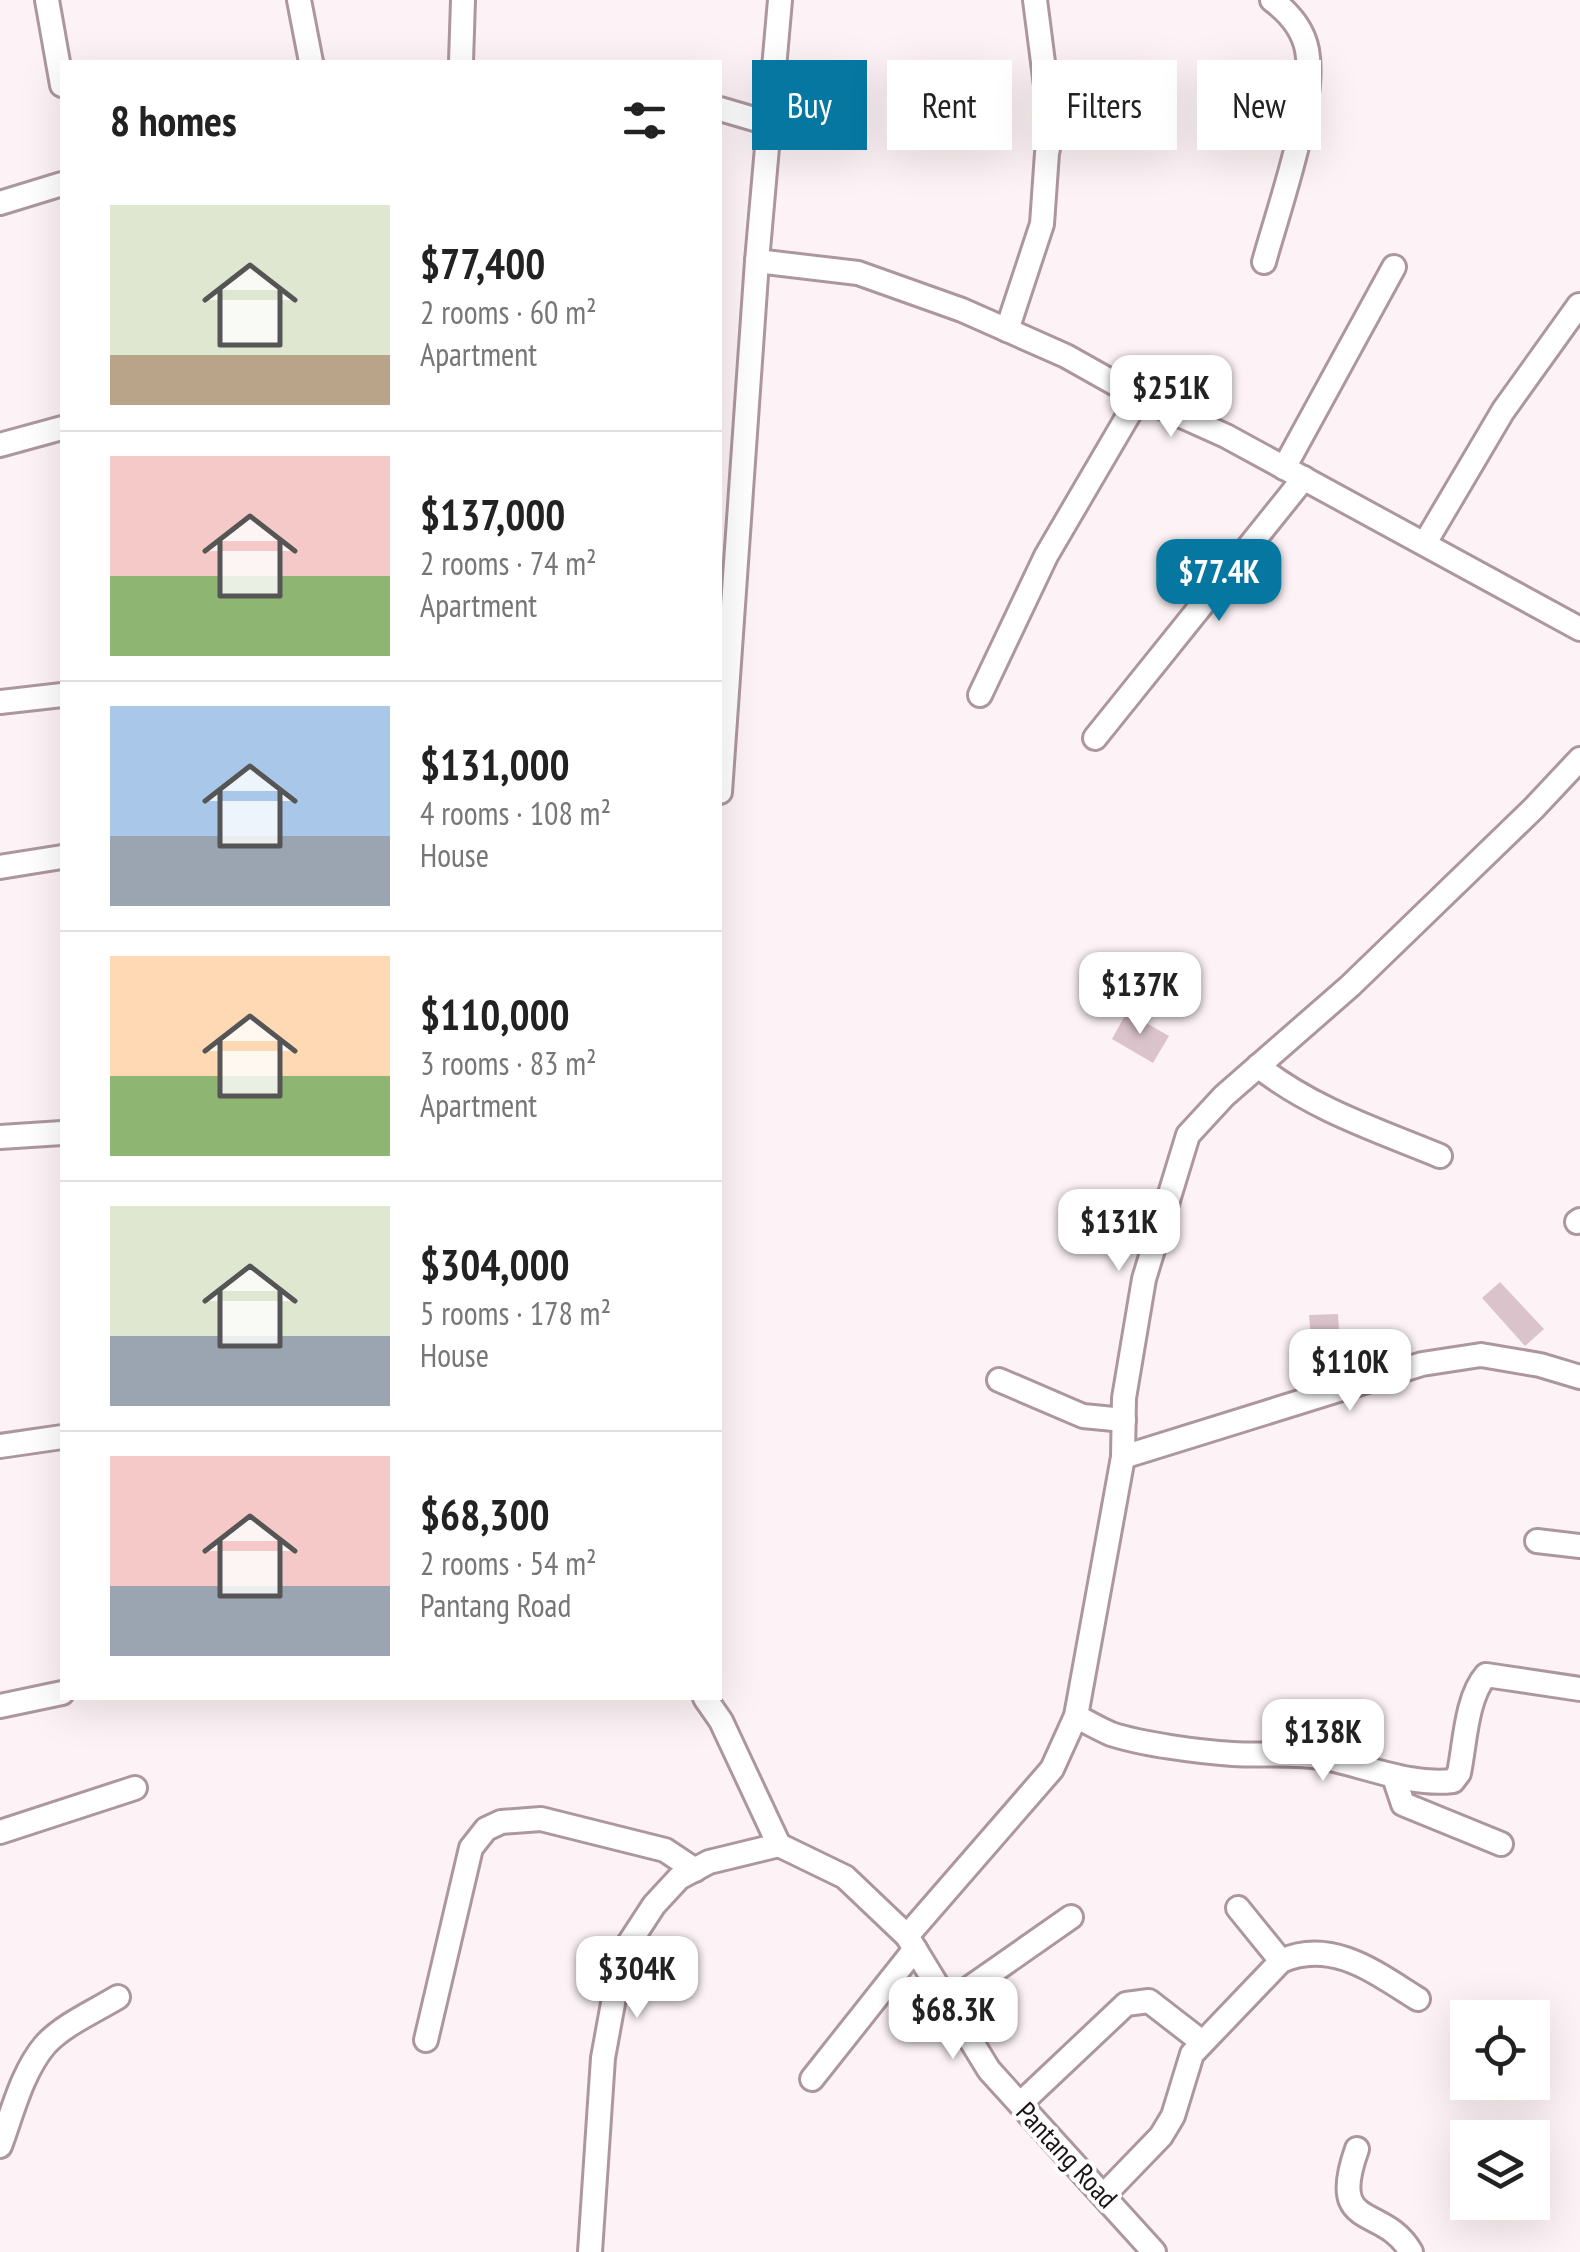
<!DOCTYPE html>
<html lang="en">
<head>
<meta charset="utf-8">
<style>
  body { margin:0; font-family:"PT Sans Narrow",sans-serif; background:#f6f6f6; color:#222; height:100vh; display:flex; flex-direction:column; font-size:38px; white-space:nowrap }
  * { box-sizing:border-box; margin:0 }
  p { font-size:32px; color:#767676 }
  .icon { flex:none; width:55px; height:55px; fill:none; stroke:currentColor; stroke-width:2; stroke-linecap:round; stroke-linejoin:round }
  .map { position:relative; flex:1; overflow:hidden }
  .side { position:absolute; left:60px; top:60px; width:662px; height:1640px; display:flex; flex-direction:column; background:#fff; border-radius:0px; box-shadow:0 10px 40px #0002 }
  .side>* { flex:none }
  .banner { position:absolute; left:752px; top:60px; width:678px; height:90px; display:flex; gap:20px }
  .fabs { position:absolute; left:1450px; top:2000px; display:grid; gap:20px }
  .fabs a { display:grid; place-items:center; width:100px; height:100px; border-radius:0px; background:#fff; box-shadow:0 10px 40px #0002; font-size:50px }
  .price { position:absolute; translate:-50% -85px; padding:0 22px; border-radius:20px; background:#fff; color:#222; font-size:32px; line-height:65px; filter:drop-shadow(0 2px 5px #0008) }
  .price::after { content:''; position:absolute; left:50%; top:60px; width:30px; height:22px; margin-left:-15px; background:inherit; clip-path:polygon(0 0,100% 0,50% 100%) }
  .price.selected { background:#0577a1; color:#fff }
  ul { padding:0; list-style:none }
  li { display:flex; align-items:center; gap:30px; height:250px; padding:0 50px }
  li+li { border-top:2px solid #e0e0e0 }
  li span { display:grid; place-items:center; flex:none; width:280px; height:200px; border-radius:0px; color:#555 }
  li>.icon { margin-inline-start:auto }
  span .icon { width:120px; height:120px; fill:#fffc; stroke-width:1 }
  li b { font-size:42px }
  h2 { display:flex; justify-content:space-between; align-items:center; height:120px; padding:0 50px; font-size:42px }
  .chip { padding:0 35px; border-radius:0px; background:#fff; box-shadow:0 10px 40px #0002; font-size:35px; line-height:90px }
  .chip.selected { background:#0577a1; color:#fff }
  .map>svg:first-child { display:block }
  .building { fill:#dbc3cb }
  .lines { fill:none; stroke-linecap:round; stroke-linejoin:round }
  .minor-casing { stroke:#ad979e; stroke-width:28 }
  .minor { stroke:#fff; stroke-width:22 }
  .labels { text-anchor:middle; stroke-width:8; stroke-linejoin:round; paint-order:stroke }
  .street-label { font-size:28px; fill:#1b1315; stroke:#fff }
</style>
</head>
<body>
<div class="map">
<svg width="1580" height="2252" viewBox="0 0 1580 2252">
  <rect width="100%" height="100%" fill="#fdf3f6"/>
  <g class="building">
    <path d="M1127,1012L1169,1036L1153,1063L1112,1039Z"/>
    <path d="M1500,1282L1544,1329L1525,1346L1482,1298Z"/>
    <path d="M1338,1314L1341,1362L1313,1364L1309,1315Z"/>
  </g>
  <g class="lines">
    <g class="minor-casing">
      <g id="minor">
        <path d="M47,0L62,85"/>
        <path d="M299,0L311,62"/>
        <path d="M461,62L463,0"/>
        <path d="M720,109L768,123"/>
        <path d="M0,203L62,184"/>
        <path d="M757,261L858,273L962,310L1066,356L1139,397L1226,436L1580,629"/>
        <path d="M1264,262C1279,207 1317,102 1307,50C1303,29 1288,12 1272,0"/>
        <path d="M1007,330L1042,224L1047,153L1052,132L1035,0"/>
        <path d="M0,445L62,428"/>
        <path d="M1284,468L1394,267"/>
        <path d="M1425,543L1503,411L1579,305"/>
        <path d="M980,695L1046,556L1139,397"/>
        <path d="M0,702L62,695"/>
        <path d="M1095,738L1304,478"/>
        <path d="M720,792L757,261L780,0"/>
        <path d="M0,867L62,857"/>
        <path d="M1258,1066C1312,1109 1377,1130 1440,1156"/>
        <path d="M0,1137L62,1133"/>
        <path d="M1577,1222L1580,1220"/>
        <path d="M999,1380L1083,1416L1124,1420"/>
        <path d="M0,1446L62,1437"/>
        <path d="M1123,1457L1422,1364L1481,1355L1540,1365L1580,1377"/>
        <path d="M1537,1541L1580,1546"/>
        <path d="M705,1698L721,1721L779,1845"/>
        <path d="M0,1706L62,1693"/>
        <path d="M1076,1716C1087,1722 1099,1729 1111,1734C1141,1744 1200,1752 1233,1754C1264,1756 1294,1752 1325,1758C1367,1766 1409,1786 1453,1781L1459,1773C1465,1744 1466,1698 1486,1675L1580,1689"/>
        <path d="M1394,1777L1403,1804L1501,1844"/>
        <path d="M0,1832L135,1788"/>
        <path d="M779,1845L845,1877L907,1936L989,2070L1154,2252"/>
        <path d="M907,1936L1052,1769L1076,1716L1123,1457L1124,1398L1144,1279L1188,1135L1224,1096L1350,986L1534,808L1580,759"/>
        <path d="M1281,1961C1332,1938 1376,1973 1418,1999"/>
        <path d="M948,2003L1071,1917"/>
        <path d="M426,2040L471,1848L486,1829L501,1822L541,1819L665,1850L695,1870"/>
        <path d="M812,2079L915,1949"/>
        <path d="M1020,2104L1126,2004L1149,2001L1202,2042"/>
        <path d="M0,2146C12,2114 22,2072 45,2045C63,2025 95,2011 118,1997"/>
        <path d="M1357,2149C1327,2233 1383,2203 1411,2252"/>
        <path d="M1104,2195L1161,2136L1173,2116L1192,2054L1281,1961L1238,1908"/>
        <path d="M590,2252L603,2058L622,1954L654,1905L679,1878L709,1862L779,1845"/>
      </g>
    </g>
    <use href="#minor" class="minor"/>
  </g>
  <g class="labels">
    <g class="street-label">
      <text transform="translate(1067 2155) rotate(47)" y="10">Pantang Road</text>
    </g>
  </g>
</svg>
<div class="fabs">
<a><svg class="icon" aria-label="locate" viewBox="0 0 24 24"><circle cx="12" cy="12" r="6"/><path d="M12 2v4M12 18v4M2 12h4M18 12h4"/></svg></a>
<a><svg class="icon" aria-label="layers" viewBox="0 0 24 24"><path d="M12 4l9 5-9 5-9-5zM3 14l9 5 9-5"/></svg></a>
</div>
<b class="price" style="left:1171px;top:440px">$251K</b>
<b class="price selected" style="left:1219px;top:624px">$77.4K</b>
<b class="price" style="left:1140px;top:1037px">$137K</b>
<b class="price" style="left:1119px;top:1274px">$131K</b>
<b class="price" style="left:1350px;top:1414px">$110K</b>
<b class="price" style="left:1323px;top:1784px">$138K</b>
<b class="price" style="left:637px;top:2021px">$304K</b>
<b class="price" style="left:953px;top:2062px">$68.3K</b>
<div class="banner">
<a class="chip selected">Buy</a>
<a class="chip">Rent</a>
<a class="chip">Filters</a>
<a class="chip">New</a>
</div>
<section class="side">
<h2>8 homes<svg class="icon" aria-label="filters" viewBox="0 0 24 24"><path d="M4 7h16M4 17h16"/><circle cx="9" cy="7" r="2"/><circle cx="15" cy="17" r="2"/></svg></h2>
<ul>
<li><span style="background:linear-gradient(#dfe7d0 75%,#b9a48a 0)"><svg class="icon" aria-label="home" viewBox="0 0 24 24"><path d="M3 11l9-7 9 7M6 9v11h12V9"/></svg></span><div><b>$77,400</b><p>2 rooms · 60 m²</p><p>Apartment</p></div></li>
<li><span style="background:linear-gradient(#f6c9c9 60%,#8fb573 0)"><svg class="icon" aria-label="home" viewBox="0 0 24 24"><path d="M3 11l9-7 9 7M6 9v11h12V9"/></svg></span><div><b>$137,000</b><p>2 rooms · 74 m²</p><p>Apartment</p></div></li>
<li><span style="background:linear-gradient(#a9c7e8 65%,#9aa5b1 0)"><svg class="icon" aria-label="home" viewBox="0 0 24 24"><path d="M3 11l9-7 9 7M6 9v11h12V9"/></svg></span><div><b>$131,000</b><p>4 rooms · 108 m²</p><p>House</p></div></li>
<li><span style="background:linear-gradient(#ffd9b3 60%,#8fb573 0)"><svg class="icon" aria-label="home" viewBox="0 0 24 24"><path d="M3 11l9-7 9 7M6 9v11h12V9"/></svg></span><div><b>$110,000</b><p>3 rooms · 83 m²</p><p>Apartment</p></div></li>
<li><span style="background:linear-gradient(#dfe7d0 65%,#9aa5b1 0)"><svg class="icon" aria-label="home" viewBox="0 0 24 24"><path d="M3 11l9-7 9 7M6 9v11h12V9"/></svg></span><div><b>$304,000</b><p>5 rooms · 178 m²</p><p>House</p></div></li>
<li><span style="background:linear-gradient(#f6c9c9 65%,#9aa5b1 0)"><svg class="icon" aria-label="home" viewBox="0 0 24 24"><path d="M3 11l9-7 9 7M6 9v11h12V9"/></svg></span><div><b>$68,300</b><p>2 rooms · 54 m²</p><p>Pantang Road</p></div></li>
</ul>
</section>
</div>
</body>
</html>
